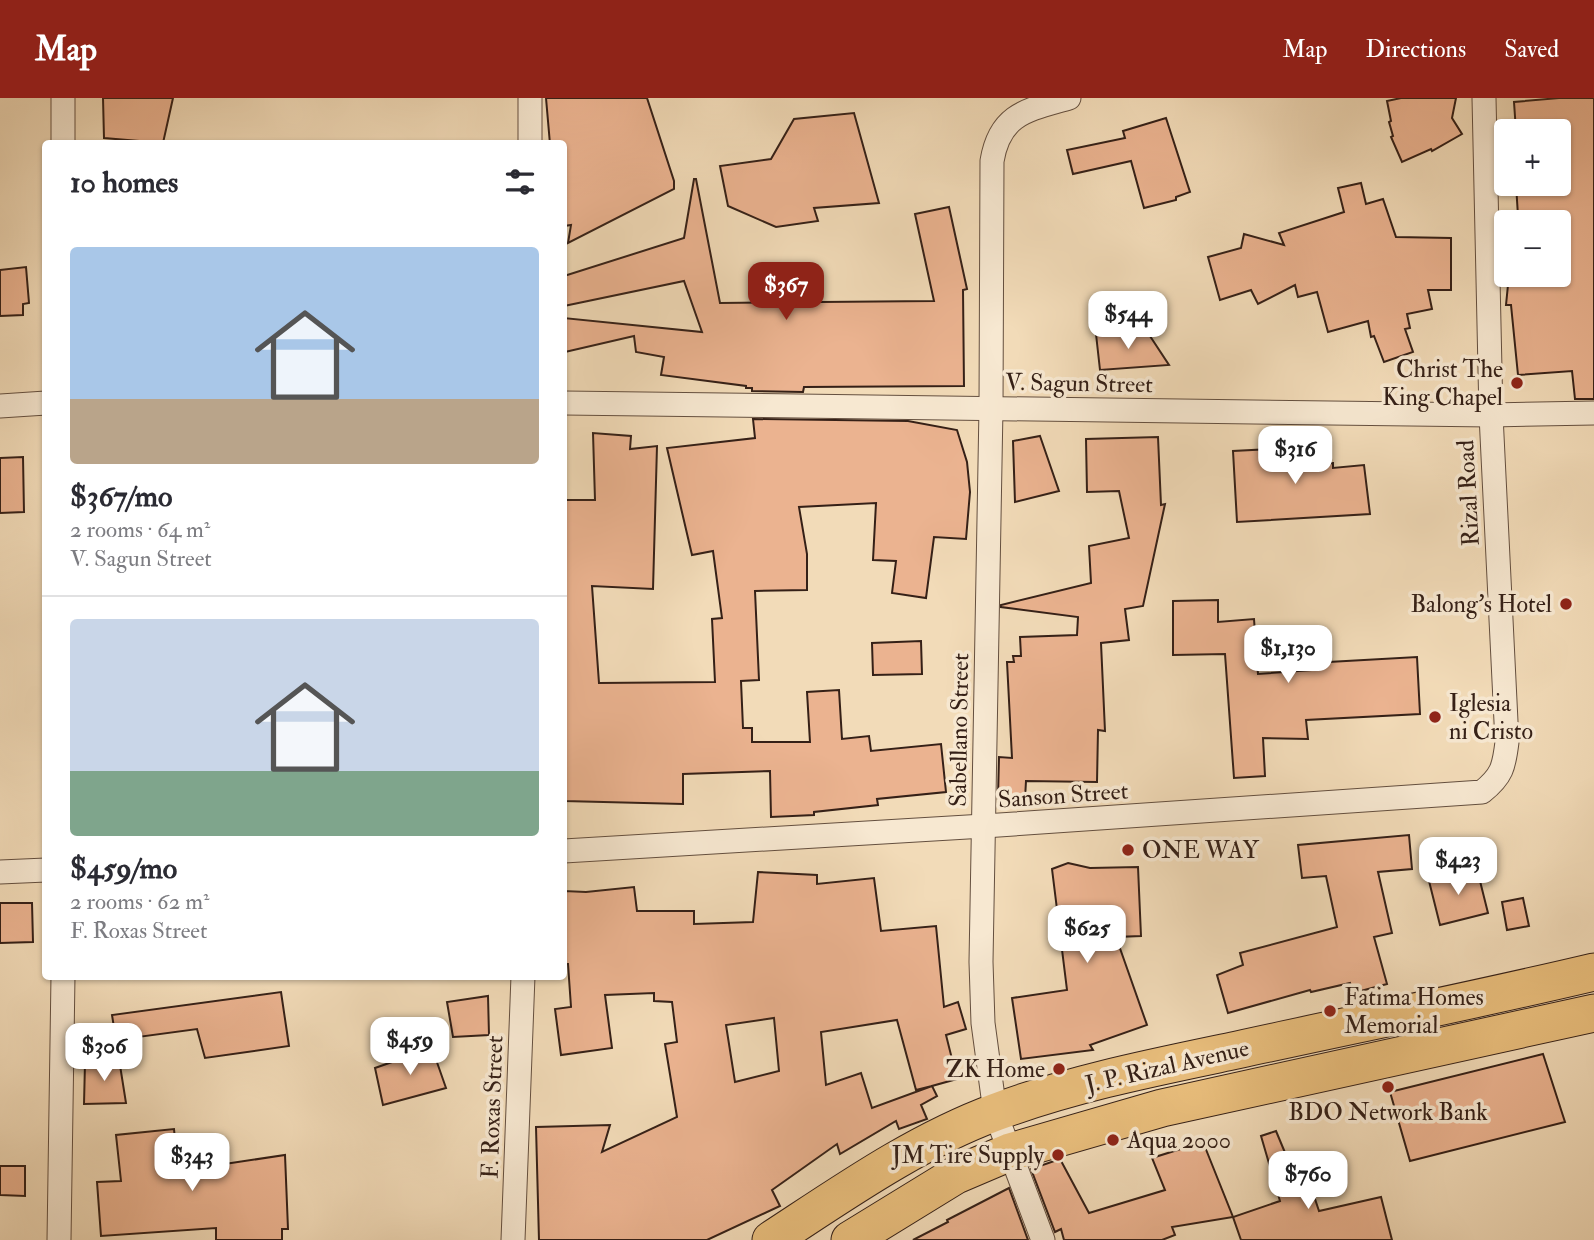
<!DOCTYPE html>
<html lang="en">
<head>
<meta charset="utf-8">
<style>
  body { margin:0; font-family:"IM FELL Double Pica",serif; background:#f2f2f3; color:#2b2b33; height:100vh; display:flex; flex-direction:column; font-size:26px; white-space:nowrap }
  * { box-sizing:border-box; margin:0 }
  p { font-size:23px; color:#7c7c81 }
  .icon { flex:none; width:38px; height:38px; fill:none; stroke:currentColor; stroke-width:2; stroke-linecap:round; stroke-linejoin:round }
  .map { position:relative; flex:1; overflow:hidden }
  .panel { position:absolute; left:42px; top:42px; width:525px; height:840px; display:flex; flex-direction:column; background:#fff; border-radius:7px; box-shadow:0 2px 5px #0004 }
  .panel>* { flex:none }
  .fabs { position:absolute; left:1494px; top:21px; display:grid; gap:14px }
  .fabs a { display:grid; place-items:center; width:77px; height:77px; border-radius:7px; background:#fff; box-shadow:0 2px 5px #0004; font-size:35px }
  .price { position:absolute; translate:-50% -60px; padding:0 16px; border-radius:14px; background:#fff; color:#222; font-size:23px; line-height:46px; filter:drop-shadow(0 2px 4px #0008) }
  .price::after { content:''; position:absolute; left:50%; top:42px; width:21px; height:16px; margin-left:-10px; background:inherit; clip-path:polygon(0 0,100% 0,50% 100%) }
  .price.current { background:#8f2418; color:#fff }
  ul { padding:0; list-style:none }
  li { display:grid; align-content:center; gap:14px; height:371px; padding:0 28px }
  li+li { border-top:2px solid #e1e1e2 }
  li span { display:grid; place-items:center; height:217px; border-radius:7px; color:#555 }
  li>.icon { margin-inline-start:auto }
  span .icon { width:126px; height:126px; fill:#fffc; stroke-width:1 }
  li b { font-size:30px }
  h2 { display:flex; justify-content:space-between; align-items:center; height:84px; padding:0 28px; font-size:30px }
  header { display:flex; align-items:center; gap:42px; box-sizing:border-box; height:98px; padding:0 35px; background:#8f2418; color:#fff }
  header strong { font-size:33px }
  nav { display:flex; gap:38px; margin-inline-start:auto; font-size:24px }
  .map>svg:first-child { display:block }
  .building { fill:#ebb390; stroke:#352017; stroke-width:2; fill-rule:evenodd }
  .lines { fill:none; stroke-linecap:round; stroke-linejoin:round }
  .street-casing { stroke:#644f3f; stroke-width:25 }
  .primary-casing { stroke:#352017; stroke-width:39 }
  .street { stroke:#f7e8d1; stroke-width:23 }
  .primary { stroke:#e9be7c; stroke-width:37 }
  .poi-dot { fill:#8f2418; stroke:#f7e8d1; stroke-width:2.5 }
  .labels { text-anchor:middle; stroke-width:7; stroke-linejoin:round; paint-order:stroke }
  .poi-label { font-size:24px; fill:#352017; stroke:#f7e8d1; text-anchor:end }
  .street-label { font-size:24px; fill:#352017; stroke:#f7e8d1 }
</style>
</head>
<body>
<header>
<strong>Map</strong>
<nav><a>Map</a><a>Directions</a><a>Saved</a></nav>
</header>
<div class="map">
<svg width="1594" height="1142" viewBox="0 0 1594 1142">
  <rect width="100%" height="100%" fill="#f2dbb8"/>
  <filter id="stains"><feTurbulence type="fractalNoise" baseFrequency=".00286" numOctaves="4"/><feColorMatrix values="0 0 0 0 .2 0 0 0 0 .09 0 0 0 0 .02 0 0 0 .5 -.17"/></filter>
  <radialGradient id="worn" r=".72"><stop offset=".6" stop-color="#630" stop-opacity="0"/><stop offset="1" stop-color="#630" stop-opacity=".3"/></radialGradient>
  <g class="building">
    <path d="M103,0H173L163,45L104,40Z"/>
    <path d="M546,0H647L674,83V91L568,145L571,127L564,128V46H550Z"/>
    <path d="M1401,0H1456L1452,20L1462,36L1432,53L1431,51L1402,64L1391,39L1393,38L1389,24L1391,23L1387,3Z"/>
    <path d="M1559,0H1594V301H1575L1572,273L1518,277L1511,207H1506L1509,177H1559V124H1535V117L1518,118L1516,86H1559V33H1516L1514,4Z"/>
    <path d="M854,15L879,105L814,110L818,123L776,129L728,108L720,68L771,61L794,21Z"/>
    <path d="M1166,20L1190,94L1176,99V102L1144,110L1131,63L1073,76L1067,52L1125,40L1123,33Z"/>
    <path d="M694,81H696L720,205L934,203L915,116L949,109L967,191L963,192L964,288L804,289L803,294L752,293V290H746V288L661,277L664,259L636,254L634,238L565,254L564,220L702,234L684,183L564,208V178L684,140Z"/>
    <path d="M1361,85L1366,106L1383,101L1396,139L1451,140V192H1428L1432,211L1407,216L1410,230L1405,231L1413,254L1384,264L1374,238L1371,239L1368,223L1328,234L1317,194L1298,199L1295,187L1258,206L1251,192L1220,202L1208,159L1241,150L1244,136L1284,147L1279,135L1344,114L1338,90Z"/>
    <path d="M26,169L29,205L23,206V217L0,218V172Z"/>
    <path d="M1146,232L1169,267L1100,272L1096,236Z"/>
    <path d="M753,321L908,323L957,332L967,364L970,394L966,441L934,439L926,500L892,495L896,463L873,462L876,405L799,409L807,456V492L755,493L759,582L741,583L743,630H752V644H810L807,594L839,592L842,641L869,638L871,653L941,646L946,694L877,701L878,707L814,714V717L771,719L770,673L683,676V706L564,703V402H595L593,335L631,338L630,351L657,348L653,491L592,488L599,585L715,584L712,521L722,520L713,453L692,457L667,350L755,340Z"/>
    <path d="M1040,338L1059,393L1015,404L1013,343Z"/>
    <path d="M1158,339L1161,407L1165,406L1143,508L1125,511L1129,542L1101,545L1105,633L1098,632L1097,684L1026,683L1025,701L1010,696L998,700L999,659L1012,660L1007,564H1014L1013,558H1021L1020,539L1077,537L1078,519L1001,509V507L1091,485L1089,448L1129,440L1119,393L1087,394L1086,341Z"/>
    <path d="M1299,342L1300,367L1333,365V370L1364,367L1370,416L1237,424L1233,353L1271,351V343Z"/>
    <path d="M23,359L24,414L0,415V360Z"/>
    <path d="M1218,502V524L1254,521L1258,576L1311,572V565L1417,559L1420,616L1306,622L1308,641L1263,640L1265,678L1234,680L1225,556L1173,557V503Z"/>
    <path d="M921,543L922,576L873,577L872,545Z"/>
    <path d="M1409,737L1412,771L1378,774L1392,835L1374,839L1387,886L1353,895L1350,885L1311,894L1310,892L1228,915L1217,877L1243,867L1240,855L1337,829L1326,778L1302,780L1298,747Z"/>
    <path d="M1068,765L1090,770L1138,769L1141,838L1116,839L1147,927L1090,947L1093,952L1021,961L1012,900L1067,892L1052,771Z"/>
    <path d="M1477,771L1488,815L1440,827L1429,783Z"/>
    <path d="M758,774L817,777V786L874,780L881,833L936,828L944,909L958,904L966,931L946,937L957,981L932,988L937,998L921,1007L927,1021L899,1031L896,1023L840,1056L837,1046L772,1092L780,1108L707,1142H539L536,1029L610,1027L602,1054L677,1019L665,946L677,944L672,904L654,903V895L605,897L612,950L561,957L555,911L571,909L568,866H564V793L586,794L634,789L637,813H694V826L753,824ZM774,920L779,973L735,984L726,927ZM897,922L916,992L932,988L872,1010L861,975L826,987L821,934Z"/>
    <path d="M1523,800L1529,828L1507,832L1502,804Z"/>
    <path d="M0,805H32L33,844L0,845Z"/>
    <path d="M281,894L289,948L205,960L197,931L116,942L112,917Z"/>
    <path d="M488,898L489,937L453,939L447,904Z"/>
    <path d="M432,950L446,990L383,1007L375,970Z"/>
    <path d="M1543,956L1565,1024L1410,1063L1390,994Z"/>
    <path d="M119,961L126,1005L84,1006L85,965Z"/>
    <path d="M174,1031L178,1073L285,1057L288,1131H282V1142H216V1130L101,1138L97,1084L121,1083L116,1037Z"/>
    <path d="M1276,1033L1303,1098L1313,1095L1319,1113L1381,1099L1392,1142H1241L1233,1119L1280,1103L1261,1038Z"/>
    <path d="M1203,1044L1233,1119L1172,1129L1175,1137L1162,1142H1064L1061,1131L1055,1134L1031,1071L1060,1061L1089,1115L1165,1092L1152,1060Z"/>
    <path d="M0,1068H25V1098L0,1097Z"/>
    <path d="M1009,1090L1028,1142H913L948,1124L947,1122Z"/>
  </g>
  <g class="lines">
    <g class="street-casing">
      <g id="street">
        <path d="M63,46V0"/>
        <path d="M530,46V0"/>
        <path d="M564,305L1491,317L1594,315"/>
        <path d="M0,308L46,305"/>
        <path d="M564,753L984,728L1482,694C1502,678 1504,669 1507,644L1491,317L1484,0"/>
        <path d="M0,774L46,772"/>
        <path d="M59,1142L63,878"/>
        <path d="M513,1142L523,878"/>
        <path d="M1043,1142L995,1014L983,925L981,864L991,310L992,63C1000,15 1028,12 1069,0"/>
      </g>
    </g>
    <g class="primary-casing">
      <g id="primary">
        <path d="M771,1142C843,1095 915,1044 996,1014C1074,985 1156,969 1237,952C1356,926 1476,902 1594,874"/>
        <path d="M850,1142L956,1077L1010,1054L1162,1010L1594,915"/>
      </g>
    </g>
    <use href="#street" class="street"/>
    <use href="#primary" class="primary"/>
  </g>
  <g class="poi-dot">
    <circle cx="1517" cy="285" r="7"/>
    <circle cx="1566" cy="506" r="7"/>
    <circle cx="1435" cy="619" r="7"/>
    <circle cx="1128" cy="752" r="7"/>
    <circle cx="1330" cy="913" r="7"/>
    <circle cx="1059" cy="971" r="7"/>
    <circle cx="1388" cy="989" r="7"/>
    <circle cx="1113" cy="1042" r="7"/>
    <circle cx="1058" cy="1057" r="7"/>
  </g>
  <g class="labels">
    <g class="poi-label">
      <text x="1503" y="279">Christ The<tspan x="1503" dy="28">King Chapel</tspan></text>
      <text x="1552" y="514">Balong's Hotel</text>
      <text x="1449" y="613" text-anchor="start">Iglesia<tspan x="1449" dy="28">ni Cristo</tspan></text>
      <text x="1142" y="760" text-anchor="start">ONE WAY</text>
      <text x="1344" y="907" text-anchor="start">Fatima Homes<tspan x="1344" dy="28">Memorial</tspan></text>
      <text x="1045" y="979">ZK Home</text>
      <text x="1388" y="1022" text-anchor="middle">BDO Network Bank</text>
      <text x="1127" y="1050" text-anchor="start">Aqua 2000</text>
      <text x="1044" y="1065">JM Tire Supply</text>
    </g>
    <g class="street-label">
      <text transform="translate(1079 285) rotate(1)" y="8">V. Sagun Street</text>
      <text transform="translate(1468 395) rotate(-93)" y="8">Rizal Road</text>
      <text transform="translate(959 632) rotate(-89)" y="8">Sabellano Street</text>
      <text transform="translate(1063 697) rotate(-4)" y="8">Sanson Street</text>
      <text transform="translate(1167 968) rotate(-13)" y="8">J. P. Rizal Avenue</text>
      <text transform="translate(492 1009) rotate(-88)" y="8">F. Roxas Street</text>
    </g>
  </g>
  <rect width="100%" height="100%" filter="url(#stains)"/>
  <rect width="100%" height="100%" fill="url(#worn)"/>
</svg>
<div class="fabs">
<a>+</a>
<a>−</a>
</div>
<b class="price current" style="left:786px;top:224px">$367</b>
<b class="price" style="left:1128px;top:253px">$544</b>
<b class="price" style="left:1295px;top:388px">$316</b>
<b class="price" style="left:1288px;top:587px">$1,130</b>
<b class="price" style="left:1458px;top:799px">$423</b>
<b class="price" style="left:1087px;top:867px">$625</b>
<b class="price" style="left:410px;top:979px">$459</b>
<b class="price" style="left:104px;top:985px">$306</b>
<b class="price" style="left:192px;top:1095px">$343</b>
<b class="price" style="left:1308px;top:1113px">$760</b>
<section class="panel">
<h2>10 homes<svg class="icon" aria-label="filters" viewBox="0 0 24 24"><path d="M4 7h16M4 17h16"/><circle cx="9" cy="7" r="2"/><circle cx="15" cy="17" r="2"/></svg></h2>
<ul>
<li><span style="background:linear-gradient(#a9c7e8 70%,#b9a48a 0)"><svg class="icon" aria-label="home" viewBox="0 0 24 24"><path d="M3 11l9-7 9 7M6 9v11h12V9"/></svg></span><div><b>$367/mo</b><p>2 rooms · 64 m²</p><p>V. Sagun Street</p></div></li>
<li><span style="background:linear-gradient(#c9d6e8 70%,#7fa58c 0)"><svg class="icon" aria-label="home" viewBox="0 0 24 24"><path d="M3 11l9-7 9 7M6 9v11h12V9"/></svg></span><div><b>$459/mo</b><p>2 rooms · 62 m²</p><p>F. Roxas Street</p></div></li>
</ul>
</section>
</div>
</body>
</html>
